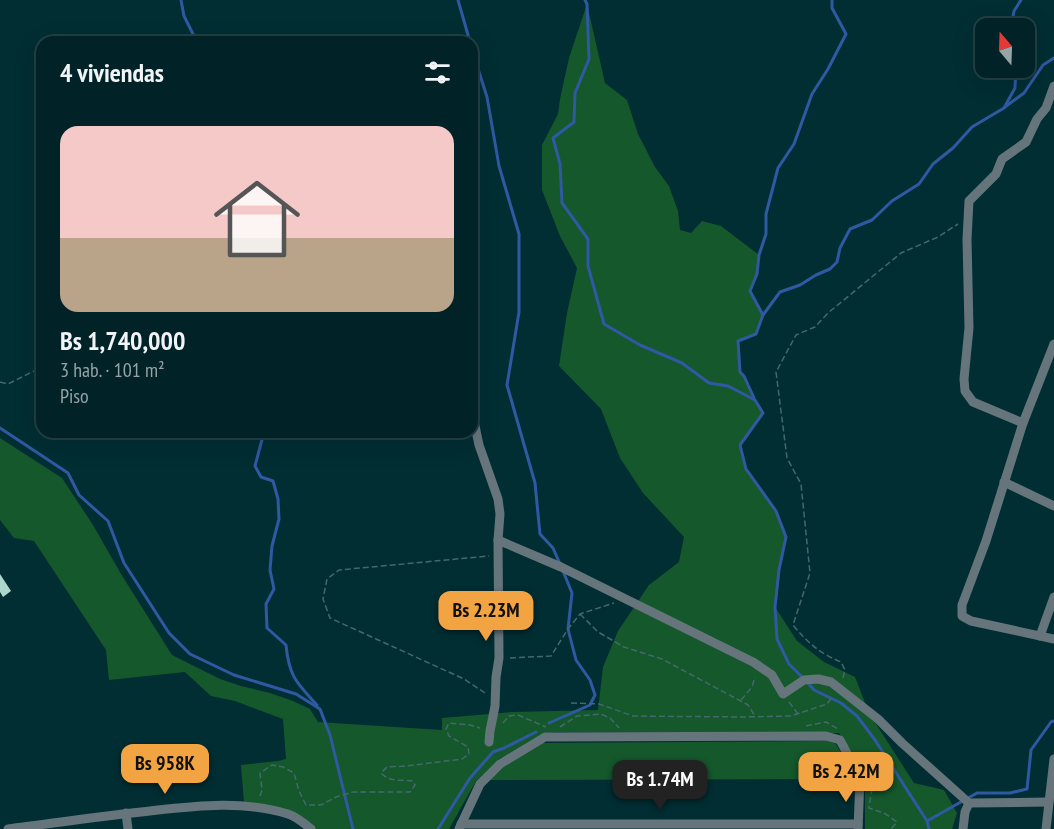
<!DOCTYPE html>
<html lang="es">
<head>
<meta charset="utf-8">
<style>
  body { margin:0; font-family:"PT Sans Narrow",sans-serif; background:#0f2f32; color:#f1f3f6; height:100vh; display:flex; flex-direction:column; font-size:22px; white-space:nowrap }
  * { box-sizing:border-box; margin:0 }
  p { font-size:20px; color:#96a4a7 }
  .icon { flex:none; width:33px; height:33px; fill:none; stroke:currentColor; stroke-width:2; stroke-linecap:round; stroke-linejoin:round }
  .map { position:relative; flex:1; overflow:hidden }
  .drawer { position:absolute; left:36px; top:36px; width:442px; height:402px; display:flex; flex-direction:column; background:#012226; border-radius:18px; box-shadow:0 6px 24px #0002,0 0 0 2px #233f43 }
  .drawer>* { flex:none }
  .needle { width:39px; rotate:341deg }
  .fabs { position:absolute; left:975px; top:18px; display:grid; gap:12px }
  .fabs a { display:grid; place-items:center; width:60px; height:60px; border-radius:12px; background:#012226; box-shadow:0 6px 24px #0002,0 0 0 2px #233f43; font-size:30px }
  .price { position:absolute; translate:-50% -51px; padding:0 14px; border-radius:12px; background:#f3a442; color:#111; font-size:20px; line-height:39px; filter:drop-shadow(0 2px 3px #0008) }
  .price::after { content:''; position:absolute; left:50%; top:36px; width:18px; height:14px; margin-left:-9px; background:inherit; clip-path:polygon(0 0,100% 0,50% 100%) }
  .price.selected { background:#222; color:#fff }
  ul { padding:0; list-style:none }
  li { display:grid; align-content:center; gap:12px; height:318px; padding:0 24px }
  li span { display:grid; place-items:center; height:186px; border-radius:18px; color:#555 }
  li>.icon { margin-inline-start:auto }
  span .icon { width:108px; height:108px; fill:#fffc; stroke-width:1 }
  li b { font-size:26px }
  h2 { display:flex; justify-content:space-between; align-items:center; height:72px; padding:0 24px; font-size:26px }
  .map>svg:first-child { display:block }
  .green { fill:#15582c }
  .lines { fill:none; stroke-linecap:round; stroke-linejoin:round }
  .stream { stroke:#2f59a2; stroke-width:3 }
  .building { fill:#add7cd }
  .path { stroke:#43696d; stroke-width:1.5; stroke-dasharray:6 3; stroke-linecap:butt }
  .minor { stroke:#66747c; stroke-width:9 }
</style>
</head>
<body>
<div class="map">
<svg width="1054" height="829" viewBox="0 0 1054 829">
  <rect width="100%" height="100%" fill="#012e33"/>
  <g class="green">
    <path d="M587,4L605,83L627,100L638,134L655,167L669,186L678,211L680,230L691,233L702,221L721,226L759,255L757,274L750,291L763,315L756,334L738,342L740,372L744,376L755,400L763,413L740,445L746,469L776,511L786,537L779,571L775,607L797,641L824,662L855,677L869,713L914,783L944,790L957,813L952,829H865V787L863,773L839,733L558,732L544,733L499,759L476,781L449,829H315L303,818L244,803L241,765L278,761L286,759L283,719L235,701L211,696L185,672L109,680L106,650L34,541L14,538L0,520V438L62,478L93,525L121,574L172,655L220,679L241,686L270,693L293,701L310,709L318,722L442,730V718L512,712L598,710L603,667L618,631L649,585L679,562L684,537L643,493L620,458L601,409L559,366L567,313L577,268L560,236L542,190V145L558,114L560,99L569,58Z"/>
    <path d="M828,741L836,744L851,770L854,779L489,780L503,765L543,743Z"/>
  </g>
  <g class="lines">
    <g class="stream">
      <path d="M181,0L184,16L197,42"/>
      <path d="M458,0L470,42"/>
      <path d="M585,0L587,4L589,59L575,93L574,122L553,138L560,164L562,203L588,239V266L604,324L640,345L682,363L709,383L728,386L755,400L763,413L740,445L746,469L776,511L786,537L779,570L775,607L777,639L789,664L803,678"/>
      <path d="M1011,28L1014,11L1021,0"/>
      <path d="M472,50L487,97L499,166L519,234V312L507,385L535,483L540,534L553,548L560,564"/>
      <path d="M1005,107L1024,93L1043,65L1054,58"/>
      <path d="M763,315L750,291L757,274L759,255L766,234V214L778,168L794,144L812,94L828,69L846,34L832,8V0"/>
      <path d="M754,398L744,376L740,372L738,341L756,334L763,315L780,292L800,285L816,275L830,269L837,262L840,248L850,229L872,220L892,201L919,184L933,164L953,148L972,127L1004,108L1015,88L1016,68"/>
      <path d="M0,428L68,473L79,495L108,521L124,563L169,633L190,654L234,675L296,694L320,709L330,735L353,829"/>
      <path d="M264,432L255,466L261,477L273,481L278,499L279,519L272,546L270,570L274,589L266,604L267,628L286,645C289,677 297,683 317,705"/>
      <path d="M808,683L814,690L841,703L857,716L875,740L927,821L929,829"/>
      <path d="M549,723L590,705L595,695L590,680L576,660L568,629L572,593L563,571"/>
      <path d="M927,821L977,793H1010L1027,789L1031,750L1051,722L1054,721"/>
      <path d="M438,829L470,778L493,752L504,748L536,732"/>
    </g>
  </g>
  <path class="building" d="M0,574L11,591L3,597L0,592Z"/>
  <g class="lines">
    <g class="path">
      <path d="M0,382L8,384L42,367"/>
      <path d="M580,614L598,632L624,647L662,659L748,705L755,716"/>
      <path d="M510,658L551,656L568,629L580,614L614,603"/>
      <path d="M843,678L845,670L841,662C819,653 808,643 793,625L810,573L801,484L787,458L776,372L796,335L815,327L828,313L901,253L938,237L958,224"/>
      <path d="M485,693L464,679L330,618L323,599L327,579L339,570L489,556"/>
      <path d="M741,700L752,687L755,677"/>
      <path d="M789,702L798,714"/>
      <path d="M571,703L599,704L633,716L742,717L791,716L827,704L832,697"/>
      <path d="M503,723L509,716L518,715L546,727"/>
      <path d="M806,726L826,722L838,729"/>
      <path d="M560,727L577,716L601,714L610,718L619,728"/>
      <path d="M861,758L876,777L871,794L869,808L884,813L897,822L891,829"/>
      <path d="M260,796L262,790L260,773L272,765L283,767L294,773L299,791L306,805H321L336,797L353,792H410L415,785L413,781C401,779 390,783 381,773L387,767L406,766L462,759L469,754L468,747L449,736L446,729L449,723L470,725L480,728"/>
    </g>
    <g class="minor">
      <path d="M1054,344L1023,423L986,541L962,605V616L971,621L1054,639"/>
      <path d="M472,405L475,426L479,445L498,499L500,514L498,540L499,658L496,677L495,706L490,731L489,742"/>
      <path d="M1023,423L973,402L965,391L964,379L969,328L967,239L969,201L996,174L1002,159L1026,142L1037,119L1046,108L1054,86"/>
      <path d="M1004,482L1054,506"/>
      <path d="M498,540L561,567L753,662L772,675L783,694L804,680L818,679L831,682L878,719L902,743L969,803L1048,802"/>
      <path d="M1040,636L1054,597"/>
      <path d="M126,813L128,829"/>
      <path d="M461,824H858"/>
      <path d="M8,829C55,823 102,816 150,811C195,806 244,800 288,814C297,817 304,823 311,829"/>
      <path d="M459,829L480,784L500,764L545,737L826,736L840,740L860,778L858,829"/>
      <path d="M963,829L965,812L969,803"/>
      <path d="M1046,829L1054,759"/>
    </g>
  </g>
</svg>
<div class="fabs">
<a><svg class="needle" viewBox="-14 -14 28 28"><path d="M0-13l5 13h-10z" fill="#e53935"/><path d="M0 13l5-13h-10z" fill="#96a4a7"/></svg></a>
</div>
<b class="price" style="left:486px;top:642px">Bs 2.23M</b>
<b class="price" style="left:165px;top:795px">Bs 958K</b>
<b class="price" style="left:846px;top:803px">Bs 2.42M</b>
<b class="price selected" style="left:660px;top:811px">Bs 1.74M</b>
<section class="drawer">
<h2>4 viviendas<svg class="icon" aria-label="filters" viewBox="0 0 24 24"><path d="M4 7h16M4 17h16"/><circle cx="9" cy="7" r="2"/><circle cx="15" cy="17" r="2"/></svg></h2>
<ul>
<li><span style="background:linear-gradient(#f6c9c9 60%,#b9a48a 0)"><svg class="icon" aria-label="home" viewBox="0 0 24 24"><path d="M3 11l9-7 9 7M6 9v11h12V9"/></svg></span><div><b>Bs 1,740,000</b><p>3 hab. · 101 m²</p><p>Piso</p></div></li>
</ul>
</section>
</div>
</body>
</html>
